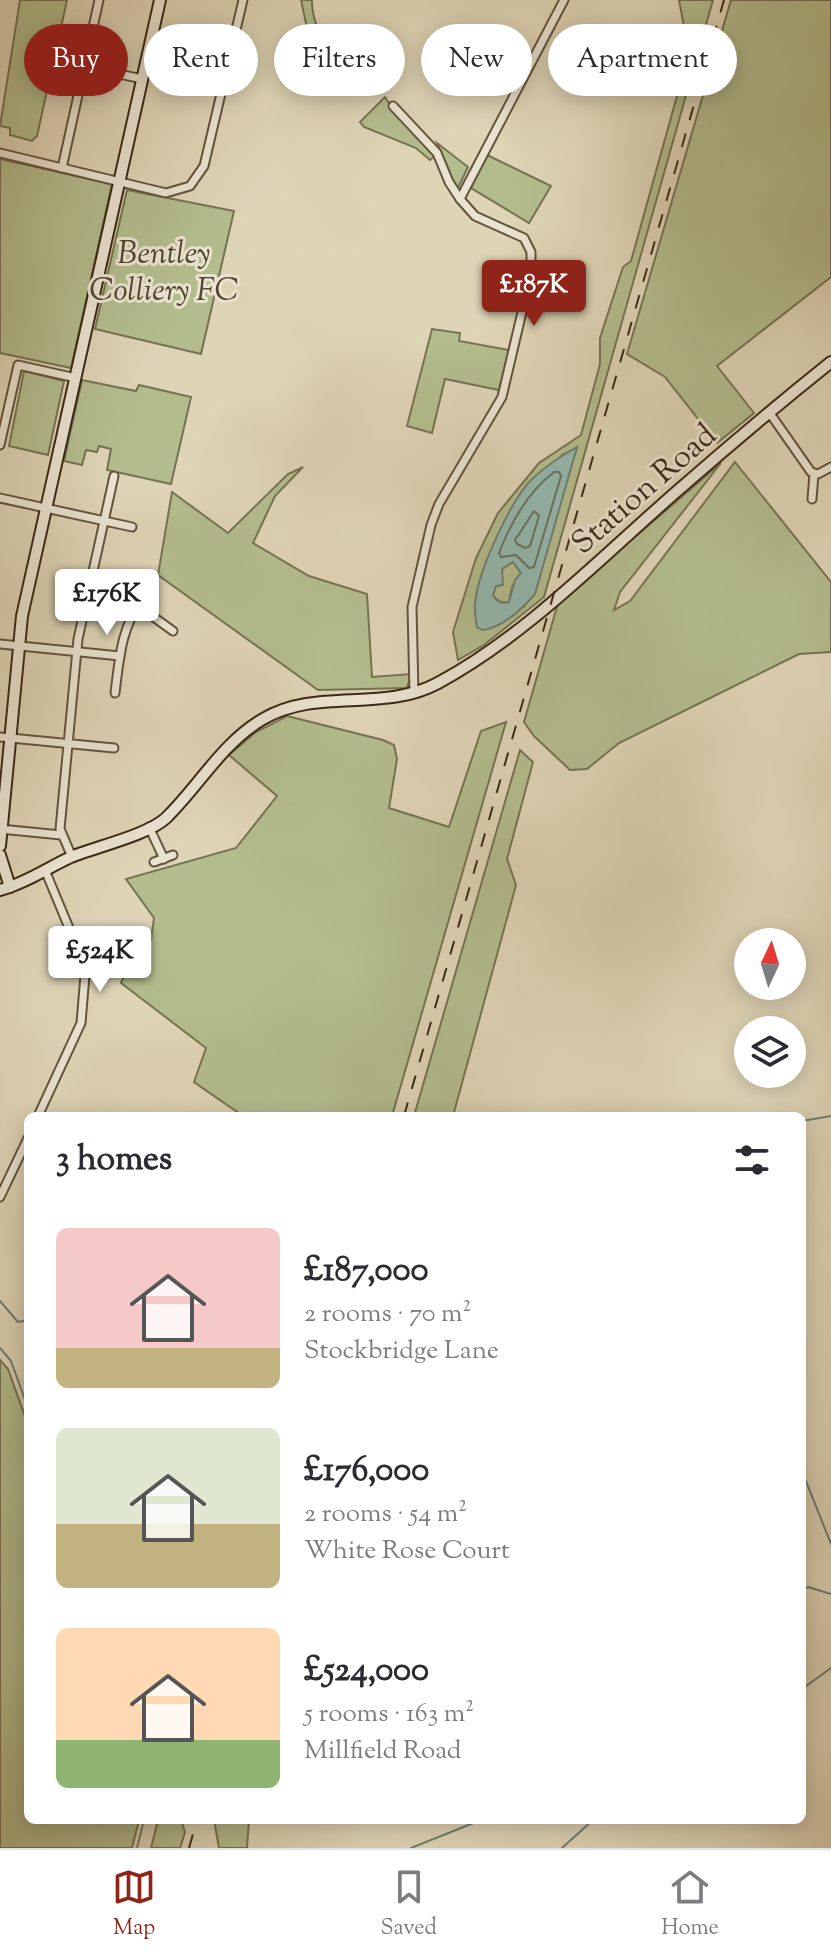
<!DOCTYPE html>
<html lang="en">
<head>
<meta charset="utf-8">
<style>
  body { margin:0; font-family:"Sorts Mill Goudy",serif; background:#f2f2f3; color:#2b2b33; height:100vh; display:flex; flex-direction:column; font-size:30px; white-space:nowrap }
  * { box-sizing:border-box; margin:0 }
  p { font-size:26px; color:#7c7c81 }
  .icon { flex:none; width:44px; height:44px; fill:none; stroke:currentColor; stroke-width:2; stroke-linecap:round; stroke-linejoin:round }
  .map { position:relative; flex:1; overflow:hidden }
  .sheet { position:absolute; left:24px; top:1112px; width:782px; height:712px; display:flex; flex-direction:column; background:#fff; border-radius:12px; box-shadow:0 4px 20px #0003 }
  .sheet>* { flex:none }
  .top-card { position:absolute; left:24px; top:24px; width:784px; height:72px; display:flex; gap:16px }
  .needle { width:52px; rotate:4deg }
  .controls { position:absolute; left:734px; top:928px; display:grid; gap:16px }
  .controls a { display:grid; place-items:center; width:72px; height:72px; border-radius:50%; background:#fff; box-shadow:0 4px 20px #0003; font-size:40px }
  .price { position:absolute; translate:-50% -68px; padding:0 18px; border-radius:8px; background:#fff; color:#222; font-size:26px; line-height:52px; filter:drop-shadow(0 2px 4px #0008) }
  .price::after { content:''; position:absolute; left:50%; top:48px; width:24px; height:18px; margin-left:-12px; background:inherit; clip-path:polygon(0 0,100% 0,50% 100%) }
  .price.active { background:#8f2418; color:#fff }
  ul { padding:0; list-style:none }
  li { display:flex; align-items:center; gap:24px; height:200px; padding:0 32px }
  li span { display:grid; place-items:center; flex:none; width:224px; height:160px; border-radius:12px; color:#555 }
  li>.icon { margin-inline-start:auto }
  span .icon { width:96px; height:96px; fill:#fffc; stroke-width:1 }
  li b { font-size:34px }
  h2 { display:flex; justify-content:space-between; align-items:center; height:96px; padding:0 32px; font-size:34px }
  .pill { padding:0 28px; border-radius:36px; background:#fff; box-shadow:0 4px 20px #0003; font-size:28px; line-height:72px }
  .pill.active { background:#8f2418; color:#fff }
  .tab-bar { display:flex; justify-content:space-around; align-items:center; height:112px; border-top:2px solid #e1e1e2; background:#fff; font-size:22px; color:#7c7c81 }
  .tab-bar a { display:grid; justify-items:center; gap:4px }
  .tab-bar .active { color:#8f2418 }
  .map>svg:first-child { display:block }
  .green { fill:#b3bc8d; stroke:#767352; stroke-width:2; fill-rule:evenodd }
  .water { fill:#93b8af; stroke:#6f7f72; stroke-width:2; fill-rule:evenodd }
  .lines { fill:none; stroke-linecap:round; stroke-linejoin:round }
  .shore { stroke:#667162; stroke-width:2 }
  .stream { stroke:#6f7f72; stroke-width:2 }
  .street-casing { stroke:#63543e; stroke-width:11 }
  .secondary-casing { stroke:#3a2a16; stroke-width:14 }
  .street { stroke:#eae3d0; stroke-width:7 }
  .secondary { stroke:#eae3d0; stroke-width:10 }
  .rail { stroke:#3a2a16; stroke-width:2; stroke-dasharray:14 14; stroke-linecap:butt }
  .labels { text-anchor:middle; stroke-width:6; stroke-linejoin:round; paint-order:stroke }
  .park-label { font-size:32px; font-style:italic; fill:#52472e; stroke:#eae3d0 }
  .street-label { font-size:32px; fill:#3a2a16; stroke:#eae3d0 }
</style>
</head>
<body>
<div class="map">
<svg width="831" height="1848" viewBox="0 0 831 1848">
  <rect width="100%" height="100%" fill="#ded4b6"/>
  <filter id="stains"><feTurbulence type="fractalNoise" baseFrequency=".0025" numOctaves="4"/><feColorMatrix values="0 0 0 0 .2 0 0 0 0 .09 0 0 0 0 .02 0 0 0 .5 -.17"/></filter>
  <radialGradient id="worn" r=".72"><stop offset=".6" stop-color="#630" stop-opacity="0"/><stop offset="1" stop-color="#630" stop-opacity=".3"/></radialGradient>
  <g class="green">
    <path d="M20,0H67L37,136L32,141L10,135V128L0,126Z"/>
    <path d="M301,0H312C311,26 326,32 320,62L309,38Z"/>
    <path d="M679,0H713L544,597L484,645L458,660L453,632L476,558L498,513L539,463L581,435L600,364V338L623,267L631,261L689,53ZM577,448L525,606L477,627L476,597L499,532L562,455Z"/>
    <path d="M731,0H831V277L717,366L754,413L717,443L665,377L627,354Z"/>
    <path d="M385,97L392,108L435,156L430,160L416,148L364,127L360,122Z"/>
    <path d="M437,143L468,167L457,190Z"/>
    <path d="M487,155L551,186L529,223L471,188Z"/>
    <path d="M0,159L112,184L71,368L0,353Z"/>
    <path d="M127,190L234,211L201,354L95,329Z"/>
    <path d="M432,329L460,333L459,341L509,350L499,390L445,379L432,433L407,426Z"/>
    <path d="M24,371L64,381L48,455L9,446Z"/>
    <path d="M82,380L136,391L139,385L191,397L171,484L107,470L111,449L99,446L97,452L86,450L82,465L64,461Z"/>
    <path d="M735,462L831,582V652L799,654L619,743L587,769L570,770L534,736L524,722L558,603L721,463L620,592L614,610L630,601Z"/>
    <path d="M303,467L275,496L253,543L309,576L367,594L372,677L411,674L407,688L318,690L158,575L172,492L228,533L288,474Z"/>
    <path d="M513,562L521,573L512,587L509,602C501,603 498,602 493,595L496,586L502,585V569Z"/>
    <path d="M287,716L383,740L394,745L397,759L389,808L449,827L481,731L506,722L392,1116H243L194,1082L206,1048L121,983L130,962L151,940L154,918L126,879L236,848L277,796L229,755L256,732Z"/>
    <path d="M520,750L533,762L507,859L516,885L453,1116H414Z"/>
    <path d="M0,1360L8,1369L28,1425V1820H139L132,1848H0Z"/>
    <path d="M158,1820H181L185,1832L180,1848H151Z"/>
    <path d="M214,1820H249L247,1848H219Z"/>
  </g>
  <path class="water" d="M577,447L535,594C522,609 503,628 482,630L477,627C475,617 474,605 476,596C481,566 511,500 532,479C545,467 561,456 577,447ZM513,562L521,573L515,580L509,602C501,604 497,602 493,595L496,586L503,585L502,569Z"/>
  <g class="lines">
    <g class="shore">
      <path d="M554,472H559L561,476L534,567L529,568L516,555L501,557L499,553C511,522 528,492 554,472Z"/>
      <path d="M534,511L539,516L530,546L525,548L517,544L515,540Z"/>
    </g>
    <g class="stream">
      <path d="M802,1121L831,1116"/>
      <path d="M0,1301L18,1322L28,1320"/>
      <path d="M0,1348L11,1361L28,1408"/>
      <path d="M802,1471L831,1544"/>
      <path d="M802,1591L808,1587L831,1594"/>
      <path d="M802,1689L831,1668"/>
      <path d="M137,1848L144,1820"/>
      <path d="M411,1848L481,1820"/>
      <path d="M562,1848L593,1820"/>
    </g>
    <g class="street-casing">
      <g id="street">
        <path d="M57,60L142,79"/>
        <path d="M393,106L437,153L449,182L460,199"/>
        <path d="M0,153L166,193L190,186L204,166L243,0"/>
        <path d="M62,168L99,0"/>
        <path d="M769,412L811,472L818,474L831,467"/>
        <path d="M0,445L18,365L76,378"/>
        <path d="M0,498L132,527"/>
        <path d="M812,499L814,474"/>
        <path d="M137,605L173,631"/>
        <path d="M0,644L120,656"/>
        <path d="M115,693C120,653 121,631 143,595"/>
        <path d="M414,693L412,607L431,525L439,504L502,397L531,274V252L524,238L475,216L460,199L564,0"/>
        <path d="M0,737L114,748"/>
        <path d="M149,827L164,859"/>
        <path d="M0,829L61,835"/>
        <path d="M72,857L60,829L78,639L114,476"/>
        <path d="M154,862L173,855"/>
        <path d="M85,975L106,967"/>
        <path d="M38,1116L81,1023L85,975L79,952L45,870"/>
        <path d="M0,1197L28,1138"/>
      </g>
    </g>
    <g class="secondary-casing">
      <g id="secondary">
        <path d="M0,846L22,616L160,0"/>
        <path d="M0,855L10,887"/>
        <path d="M0,890C26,883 47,868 71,857C95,847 148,835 166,818C199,786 222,743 263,719C317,687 383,713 438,683C530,633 604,554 683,486C731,444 781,402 831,362"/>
      </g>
    </g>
    <use href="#street" class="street"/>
    <use href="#secondary" class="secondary"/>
    <g class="rail">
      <path d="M404,1116L724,0"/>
      <path d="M189,1848L197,1820"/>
    </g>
  </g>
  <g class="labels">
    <g class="park-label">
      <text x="164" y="263">Bentley<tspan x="164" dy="37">Colliery FC</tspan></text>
    </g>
    <g class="street-label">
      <text transform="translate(643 488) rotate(-41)" y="11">Station Road</text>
    </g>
  </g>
  <rect width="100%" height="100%" filter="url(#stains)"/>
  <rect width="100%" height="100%" fill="url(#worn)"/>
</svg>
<div class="controls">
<a><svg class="needle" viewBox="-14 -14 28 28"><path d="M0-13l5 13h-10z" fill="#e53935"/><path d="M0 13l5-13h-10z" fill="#7c7c81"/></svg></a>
<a><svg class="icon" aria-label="layers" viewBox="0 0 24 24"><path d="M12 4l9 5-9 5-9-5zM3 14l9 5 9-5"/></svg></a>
</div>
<b class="price active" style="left:534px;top:328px">£187K</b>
<b class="price" style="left:107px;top:637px">£176K</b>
<b class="price" style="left:100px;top:994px">£524K</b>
<div class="top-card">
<a class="pill active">Buy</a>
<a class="pill">Rent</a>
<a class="pill">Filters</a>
<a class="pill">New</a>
<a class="pill">Apartment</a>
</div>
<section class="sheet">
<h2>3 homes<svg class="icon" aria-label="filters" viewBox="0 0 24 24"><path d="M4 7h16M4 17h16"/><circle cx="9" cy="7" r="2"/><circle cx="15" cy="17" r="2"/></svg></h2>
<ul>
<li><span style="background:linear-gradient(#f6c9c9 75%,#c2b280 0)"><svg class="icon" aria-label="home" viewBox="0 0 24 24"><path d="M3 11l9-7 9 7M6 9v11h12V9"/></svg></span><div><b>£187,000</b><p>2 rooms · 70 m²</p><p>Stockbridge Lane</p></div></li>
<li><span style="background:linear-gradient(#dfe7d0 60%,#c2b280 0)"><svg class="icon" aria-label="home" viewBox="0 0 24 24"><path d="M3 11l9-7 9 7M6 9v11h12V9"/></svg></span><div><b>£176,000</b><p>2 rooms · 54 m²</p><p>White Rose Court</p></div></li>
<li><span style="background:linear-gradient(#ffd9b3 70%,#8fb573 0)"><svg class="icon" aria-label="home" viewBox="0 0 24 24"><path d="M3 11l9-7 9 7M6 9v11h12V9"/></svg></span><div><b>£524,000</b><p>5 rooms · 163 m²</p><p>Millfield Road</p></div></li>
</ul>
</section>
</div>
<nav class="tab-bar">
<a class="active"><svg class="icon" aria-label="map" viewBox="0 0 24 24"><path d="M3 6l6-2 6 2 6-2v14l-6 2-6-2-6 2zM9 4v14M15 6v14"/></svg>Map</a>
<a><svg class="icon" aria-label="saved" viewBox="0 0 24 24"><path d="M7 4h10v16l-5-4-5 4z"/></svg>Saved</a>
<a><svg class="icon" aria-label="home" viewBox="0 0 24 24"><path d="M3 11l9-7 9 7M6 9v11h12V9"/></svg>Home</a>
</nav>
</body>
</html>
